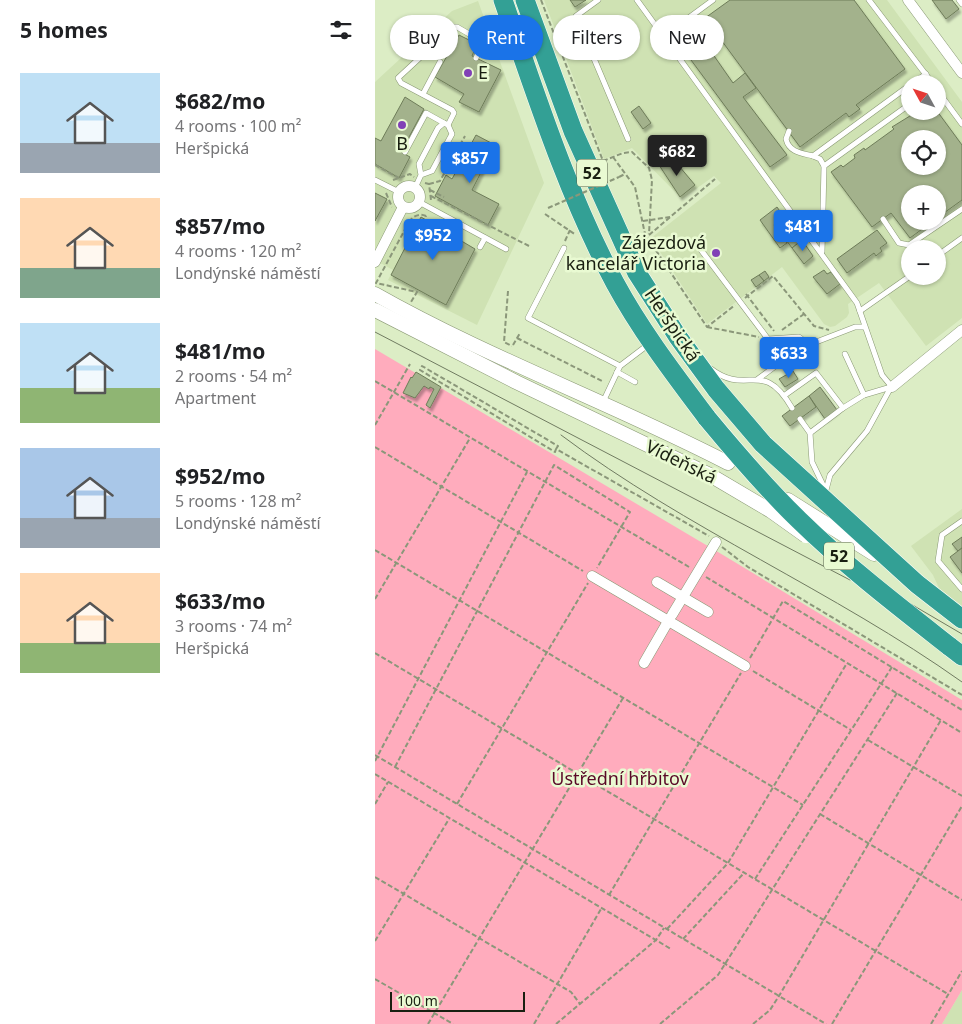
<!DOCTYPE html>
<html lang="en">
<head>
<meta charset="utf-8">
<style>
  body { margin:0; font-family:"Noto Sans",sans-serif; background:#f2f2f2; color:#202124; height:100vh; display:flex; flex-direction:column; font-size:19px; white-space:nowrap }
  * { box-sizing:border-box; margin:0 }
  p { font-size:16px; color:#757577 }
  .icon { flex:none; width:28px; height:28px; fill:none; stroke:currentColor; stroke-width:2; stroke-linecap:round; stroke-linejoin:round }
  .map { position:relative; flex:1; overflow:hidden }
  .drawer { display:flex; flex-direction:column; background:#fff; width:375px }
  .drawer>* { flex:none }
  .guide { position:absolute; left:15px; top:15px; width:475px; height:45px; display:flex; gap:10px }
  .needle { width:32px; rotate:310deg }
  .fabs { position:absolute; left:526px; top:75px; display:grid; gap:10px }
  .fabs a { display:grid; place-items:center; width:45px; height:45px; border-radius:50%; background:#fff; box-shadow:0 1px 4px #0004; font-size:25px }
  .scale { position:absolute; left:15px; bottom:12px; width:135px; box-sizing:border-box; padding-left:5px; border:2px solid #191f11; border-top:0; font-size:14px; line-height:18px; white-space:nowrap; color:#191f11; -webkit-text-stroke:4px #e9fad2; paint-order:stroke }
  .price { position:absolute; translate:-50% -42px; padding:0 11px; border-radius:5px; background:#1a73e8; color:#fff; font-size:16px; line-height:32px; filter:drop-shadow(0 1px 2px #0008) }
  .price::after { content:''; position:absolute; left:50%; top:30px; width:15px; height:11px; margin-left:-8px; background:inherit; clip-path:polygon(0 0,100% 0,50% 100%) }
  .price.current { background:#222; color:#fff }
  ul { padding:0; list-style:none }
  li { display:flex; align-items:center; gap:15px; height:125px; padding:0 20px }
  li span { display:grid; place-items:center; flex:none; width:140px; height:100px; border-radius:0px; color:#555 }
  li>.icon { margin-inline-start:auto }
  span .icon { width:60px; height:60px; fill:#fffc; stroke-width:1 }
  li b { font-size:21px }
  h2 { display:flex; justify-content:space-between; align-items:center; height:60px; padding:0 20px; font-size:21px }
  .tag { padding:0 18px; border-radius:22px; background:#fff; box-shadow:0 1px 4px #0004; font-size:18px; line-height:45px }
  .tag.current { background:#1a73e8; color:#fff }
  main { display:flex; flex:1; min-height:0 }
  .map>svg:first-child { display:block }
  .built { fill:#cfe2b3; fill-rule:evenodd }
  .green { fill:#ffacbd }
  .building { fill:#a3b28c; stroke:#6e7c59; fill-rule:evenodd; filter:url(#shadow) }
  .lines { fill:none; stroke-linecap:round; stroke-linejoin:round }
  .lane-casing { stroke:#899874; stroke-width:6 }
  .street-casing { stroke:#899874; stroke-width:11 }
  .secondary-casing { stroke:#899874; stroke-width:15 }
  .highway-casing { stroke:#fff; stroke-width:20 }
  .path { stroke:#8b977a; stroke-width:2; stroke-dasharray:5 2.5; stroke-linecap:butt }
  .lane { stroke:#fff; stroke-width:5 }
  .street { stroke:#fff; stroke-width:10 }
  .secondary { stroke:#fff; stroke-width:14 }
  .highway { stroke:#33a095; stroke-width:19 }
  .tram { stroke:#707b61; stroke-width:1 }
  .secondary-bridge-casing { stroke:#899874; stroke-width:15; stroke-linecap:butt }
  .highway-bridge-casing { stroke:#fff; stroke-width:20; stroke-linecap:butt }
  .path-bridge { stroke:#8b977a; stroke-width:2; stroke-dasharray:5 2.5; stroke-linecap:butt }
  .secondary-bridge { stroke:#fff; stroke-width:14 }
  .highway-bridge { stroke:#33a095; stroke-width:19 }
  .poi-dot { fill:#8141b6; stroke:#e9fad2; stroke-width:2 }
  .labels { text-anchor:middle; stroke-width:5; stroke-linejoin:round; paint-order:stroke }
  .shield { fill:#e9fad2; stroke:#57614b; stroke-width:1 }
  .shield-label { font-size:16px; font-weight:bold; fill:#191f11 }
  .poi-label { font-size:18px; fill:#191f11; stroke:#e9fad2; text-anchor:start }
  .street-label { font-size:18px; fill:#191f11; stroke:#e9fad2 }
  .park-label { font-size:18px; fill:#5a0927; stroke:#e9fad2 }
</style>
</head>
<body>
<main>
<section class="drawer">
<h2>5 homes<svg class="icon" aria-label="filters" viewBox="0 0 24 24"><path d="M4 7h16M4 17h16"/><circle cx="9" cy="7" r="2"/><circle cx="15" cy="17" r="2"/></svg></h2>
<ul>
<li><span style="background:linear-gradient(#bfe0f5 70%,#9aa5b1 0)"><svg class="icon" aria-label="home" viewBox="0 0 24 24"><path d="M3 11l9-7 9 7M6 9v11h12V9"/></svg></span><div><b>$682/mo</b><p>4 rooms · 100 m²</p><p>Heršpická</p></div></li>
<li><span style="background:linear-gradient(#ffd9b3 70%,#7fa58c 0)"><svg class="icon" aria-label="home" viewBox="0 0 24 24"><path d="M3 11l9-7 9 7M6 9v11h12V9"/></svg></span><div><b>$857/mo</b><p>4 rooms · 120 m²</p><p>Londýnské náměstí</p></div></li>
<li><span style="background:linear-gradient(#bfe0f5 65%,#8fb573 0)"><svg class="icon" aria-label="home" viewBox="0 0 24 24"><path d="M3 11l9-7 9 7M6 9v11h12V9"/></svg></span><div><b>$481/mo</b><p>2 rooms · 54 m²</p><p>Apartment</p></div></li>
<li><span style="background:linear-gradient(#a9c7e8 70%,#9aa5b1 0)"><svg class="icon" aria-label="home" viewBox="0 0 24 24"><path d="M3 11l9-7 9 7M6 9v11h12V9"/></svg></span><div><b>$952/mo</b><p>5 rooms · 128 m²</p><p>Londýnské náměstí</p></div></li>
<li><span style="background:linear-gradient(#ffd9b3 70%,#8fb573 0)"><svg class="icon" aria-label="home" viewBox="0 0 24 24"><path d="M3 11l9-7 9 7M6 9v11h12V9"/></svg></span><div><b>$633/mo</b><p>3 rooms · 74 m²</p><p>Heršpická</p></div></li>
</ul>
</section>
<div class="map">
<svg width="587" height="1024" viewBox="0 0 587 1024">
  <defs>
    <filter id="shadow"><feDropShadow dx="2" dy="3.5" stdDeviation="1" flood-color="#0004"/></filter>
  </defs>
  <rect width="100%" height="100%" fill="#dcedc5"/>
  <g class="built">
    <path d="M169,0H512L587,102V318L551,346L504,283L473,304L474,313L472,317L460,326L455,327L449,324L407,267L332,324L276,238L346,183L339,176L307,199L257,148L229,159ZM535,84H562V111H535ZM535,139H562V166H535ZM535,194H562V221H535ZM535,249H562V276H535Z"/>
    <path d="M103,1L169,183L102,325L13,280L18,270L0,260V82L77,11Z"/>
    <path d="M587,509V606L564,588L558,575L536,546Z"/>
    <path d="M587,990V1024H567Z"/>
  </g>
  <path class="green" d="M0,349L348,555L587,700V990L567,1024H0Z"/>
  <g class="building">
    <path d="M195,0H211L200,7Z"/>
    <path d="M355,0H479L530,69L481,105L485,109L474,117L471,113L425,147L330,18Z"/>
    <path d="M557,0H577L584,9L571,19Z"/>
    <path d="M314,28L321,30L358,83L370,73L381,88L368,97L412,155L395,167L302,41L307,37L305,35Z"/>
    <path d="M84,35L102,44L97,56L126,70L104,112L84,102L89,94L60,77Z"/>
    <path d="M30,97L49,109L26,152L35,157L24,178L0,164V138L6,141Z"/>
    <path d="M264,106L276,123L268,129L256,112Z"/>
    <path d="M543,111H562L587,145V200L562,218V194H535V221H558L535,238L516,213L497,227L456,172L466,165L468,167L480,158L479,155L489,148L490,150L519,129L517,127ZM535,139H562V166H535Z"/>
    <path d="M101,135L120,145L97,190L124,204L113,225L60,196L71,175L77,179Z"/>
    <path d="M294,158L301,168L304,166L320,185L305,197L284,165Z"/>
    <path d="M0,193L12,199L0,221Z"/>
    <path d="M402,207L409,217L399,225L412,243L405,248L385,220Z"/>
    <path d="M409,216L427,240L417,248L399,224Z"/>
    <path d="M46,217L100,249L71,305L16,275Z"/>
    <path d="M502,230L512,243L505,248L507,251L501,256L499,253L472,273L462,259Z"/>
    <path d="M427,240L438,256L429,264L417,248Z"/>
    <path d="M449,270L452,274L456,272L465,284L452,294L438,277Z"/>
    <path d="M390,271L394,277L389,281L384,275Z"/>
    <path d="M384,275L389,281L381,287L376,280Z"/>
    <path d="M418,371L423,379L410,387L404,379Z"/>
    <path d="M41,372L66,387L55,408L51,405L59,389L55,387L54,389L49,386L40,398L28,393L36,377L37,378Z"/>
    <path d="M445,387L462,410L450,419L434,396Z"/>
    <path d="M434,396L441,407L415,426L407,416Z"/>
    <path d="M587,537V548L583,551L577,544Z"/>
    <path d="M587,548V573L575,557Z"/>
  </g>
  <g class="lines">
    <g class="lane-casing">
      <g id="lane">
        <path d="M223,0L201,16L253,139"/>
        <path d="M262,0L482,303L507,375L517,387"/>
        <path d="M494,0L558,84"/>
        <path d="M584,0L587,4"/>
        <path d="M289,36L338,0"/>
        <path d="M60,43L74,51"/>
        <path d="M537,84L551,74"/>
        <path d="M562,90L587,124"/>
        <path d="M48,94L65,62"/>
        <path d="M73,125L79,113L77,110L26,83L23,78L78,27H82L108,42L101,58"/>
        <path d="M414,131L411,139C414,152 426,153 438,156L535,85"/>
        <path d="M30,152L51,113L69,123"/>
        <path d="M438,156L445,159L449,166"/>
        <path d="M0,180L24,192"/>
        <path d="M40,188L46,175L57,171L77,134L73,125L69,123L63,128L44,164L46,175"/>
        <path d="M44,202L131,249"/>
        <path d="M423,219L440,220L449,215"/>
        <path d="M508,219L524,243L534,245L587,209"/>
        <path d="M105,247L110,238"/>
        <path d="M189,248L153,318L245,366L274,344"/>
        <path d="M326,250L393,339L424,337L433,344"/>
        <path d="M447,252L449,166L535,104"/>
        <path d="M562,256L587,238"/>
        <path d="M485,311L535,276"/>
        <path d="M470,354L489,395"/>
        <path d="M336,369C373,397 387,357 417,408"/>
        <path d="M242,372L260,382"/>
        <path d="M383,379L423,349L480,327H489"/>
        <path d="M410,395L441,373L468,408L435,433"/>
        <path d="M228,402L245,366"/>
        <path d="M468,408L489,395L516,387"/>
        <path d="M425,419L435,433L437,462L451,491"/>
        <path d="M451,490L455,475L492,431L516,387"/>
        <path d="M587,521L567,535L563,561L587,589"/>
      </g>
    </g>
    <g class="street-casing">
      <g id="street">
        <path d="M533,0L587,73"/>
        <circle cx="34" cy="197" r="11"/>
        <path d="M0,262L28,207"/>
        <path d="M517,387L587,330"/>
        <path d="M217,576L370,666"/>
        <path d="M282,582L333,612"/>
        <path d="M297,615L341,542"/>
        <path d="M269,663L295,618"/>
      </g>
    </g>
    <g class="secondary-casing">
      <g id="secondary">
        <path d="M0,294C113,358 237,403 353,463"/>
        <path d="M0,310L141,382L335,475"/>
        <path d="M413,500L499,554"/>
      </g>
    </g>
    <g class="highway-casing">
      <g id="highway">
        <path d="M128,0C161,95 192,193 240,283C266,331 299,374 332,418"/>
        <path d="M150,0L198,131L262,273L303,337L341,389L388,444L542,584L587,619"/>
        <path d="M574,646L587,656"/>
      </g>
    </g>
    <g class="path">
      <path d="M166,0L228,161L248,153L257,152L274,168L277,180L274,234"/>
      <path d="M238,157L260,187L270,234L332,327L360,305"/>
      <path d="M0,165L24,178"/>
      <path d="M244,177L250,174"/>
      <path d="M18,180L35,174L39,177"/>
      <path d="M50,183L54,184L56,200"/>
      <path d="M54,184L65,181L90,136"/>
      <path d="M55,190L69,197"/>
      <path d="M11,193L17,207"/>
      <path d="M56,196L154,246"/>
      <path d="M170,214L201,235"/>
      <path d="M32,221L34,222L1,283L42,292L36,302"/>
      <path d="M268,221L295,217"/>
      <path d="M34,222C38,216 44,213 51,216L52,214"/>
      <path d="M274,235L340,179"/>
      <path d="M77,237L82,229"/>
      <path d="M262,239L270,234"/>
      <path d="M190,241L195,230"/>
      <path d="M204,265L213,261"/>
      <path d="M133,291L129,342L137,346"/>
      <path d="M371,294L399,331"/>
      <path d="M370,298L398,276L439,326L454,330"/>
      <path d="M332,327L384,337"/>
      <path d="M407,330L429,314"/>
      <path d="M142,338L229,382"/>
      <path d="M138,345L145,333"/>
      <path d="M0,381L314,567"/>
      <path d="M0,425L35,364"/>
      <path d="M0,447L208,571"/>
      <path d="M181,449L183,446L47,366L45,370L180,452L181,449L334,536"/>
      <path d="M347,547L373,567L587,695"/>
      <path d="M0,550L428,805"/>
      <path d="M331,577L587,733"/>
      <path d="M0,599L95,438"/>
      <path d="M0,653L573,994"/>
      <path d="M375,658L408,601L587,710"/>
      <path d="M378,671L476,730"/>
      <path d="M493,740L587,796"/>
      <path d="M0,755L451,1024"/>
      <path d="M0,761L152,472"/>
      <path d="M20,767L179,465L255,512L222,568"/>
      <path d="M0,774L296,949"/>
      <path d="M0,804L13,782"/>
      <path d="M82,804L213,583"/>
      <path d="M445,814L587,900"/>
      <path d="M0,877L196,992L205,1004"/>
      <path d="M380,879L517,667"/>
      <path d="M234,895L366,673"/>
      <path d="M292,929L353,863L472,663"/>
      <path d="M308,939L369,873"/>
      <path d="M0,941L74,819"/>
      <path d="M0,979L78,1024"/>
      <path d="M53,1024L248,698"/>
      <path d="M159,1024L226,909"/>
      <path d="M181,1024L281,940L289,928"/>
      <path d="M285,1024L343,975L522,693"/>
      <path d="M378,1024L395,1010L404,996L566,720"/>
      <path d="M457,1024L587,806"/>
      <path d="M556,1024L587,971"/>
    </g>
    <use href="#lane" class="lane"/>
    <use href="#street" class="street"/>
    <use href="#secondary" class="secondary"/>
    <use href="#highway" class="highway"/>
    <g class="tram">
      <path d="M0,332L475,580"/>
      <path d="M186,435C311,529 459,591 587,682"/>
      <path d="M529,600L587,634"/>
    </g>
    <g class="secondary-bridge-casing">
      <path id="secondary-bridge" d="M335,475L396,511L431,536"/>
    </g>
    <g class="highway-bridge-casing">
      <path id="highway-bridge" d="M332,418C361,453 391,488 424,520C471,566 523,606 574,646"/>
    </g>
    <path class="path-bridge" d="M173,208L244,177"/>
    <use href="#secondary-bridge" class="secondary-bridge"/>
    <use href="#highway-bridge" class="highway-bridge"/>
  </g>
  <g class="poi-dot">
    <circle cx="93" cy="73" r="5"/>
    <circle cx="27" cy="125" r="5"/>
    <circle cx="341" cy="253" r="5"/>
  </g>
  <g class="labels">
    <g class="shield">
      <rect x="202" y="159.5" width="30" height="27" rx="4"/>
      <rect x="449" y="542.5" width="30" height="27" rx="4"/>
    </g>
    <g class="shield-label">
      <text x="217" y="179">52</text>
      <text x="464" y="562">52</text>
    </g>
    <g class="poi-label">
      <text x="103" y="79">E</text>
      <text x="27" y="150" text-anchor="middle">B</text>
      <text x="331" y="249" text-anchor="end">Zájezdová<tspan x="331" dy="21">kancelář Victoria</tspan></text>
    </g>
    <g class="street-label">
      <text transform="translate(297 325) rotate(56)" y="6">Heršpická</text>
      <text transform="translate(306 462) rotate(26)" y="6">Vídeňská</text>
    </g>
    <g class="park-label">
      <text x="245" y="785">Ústřední hřbitov</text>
    </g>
  </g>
</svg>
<div class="fabs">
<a><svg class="needle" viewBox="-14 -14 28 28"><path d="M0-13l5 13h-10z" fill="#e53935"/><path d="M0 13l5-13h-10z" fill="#757577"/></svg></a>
<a><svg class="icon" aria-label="locate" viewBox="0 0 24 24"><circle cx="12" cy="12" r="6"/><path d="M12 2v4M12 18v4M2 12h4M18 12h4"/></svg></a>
<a>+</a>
<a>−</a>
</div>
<div class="scale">100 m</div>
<b class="price current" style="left:302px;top:177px">$682</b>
<b class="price" style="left:95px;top:184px">$857</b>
<b class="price" style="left:428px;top:252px">$481</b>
<b class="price" style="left:58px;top:261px">$952</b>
<b class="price" style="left:414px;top:379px">$633</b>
<div class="guide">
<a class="tag">Buy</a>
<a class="tag current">Rent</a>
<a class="tag">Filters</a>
<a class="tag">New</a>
</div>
</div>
</main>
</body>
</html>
